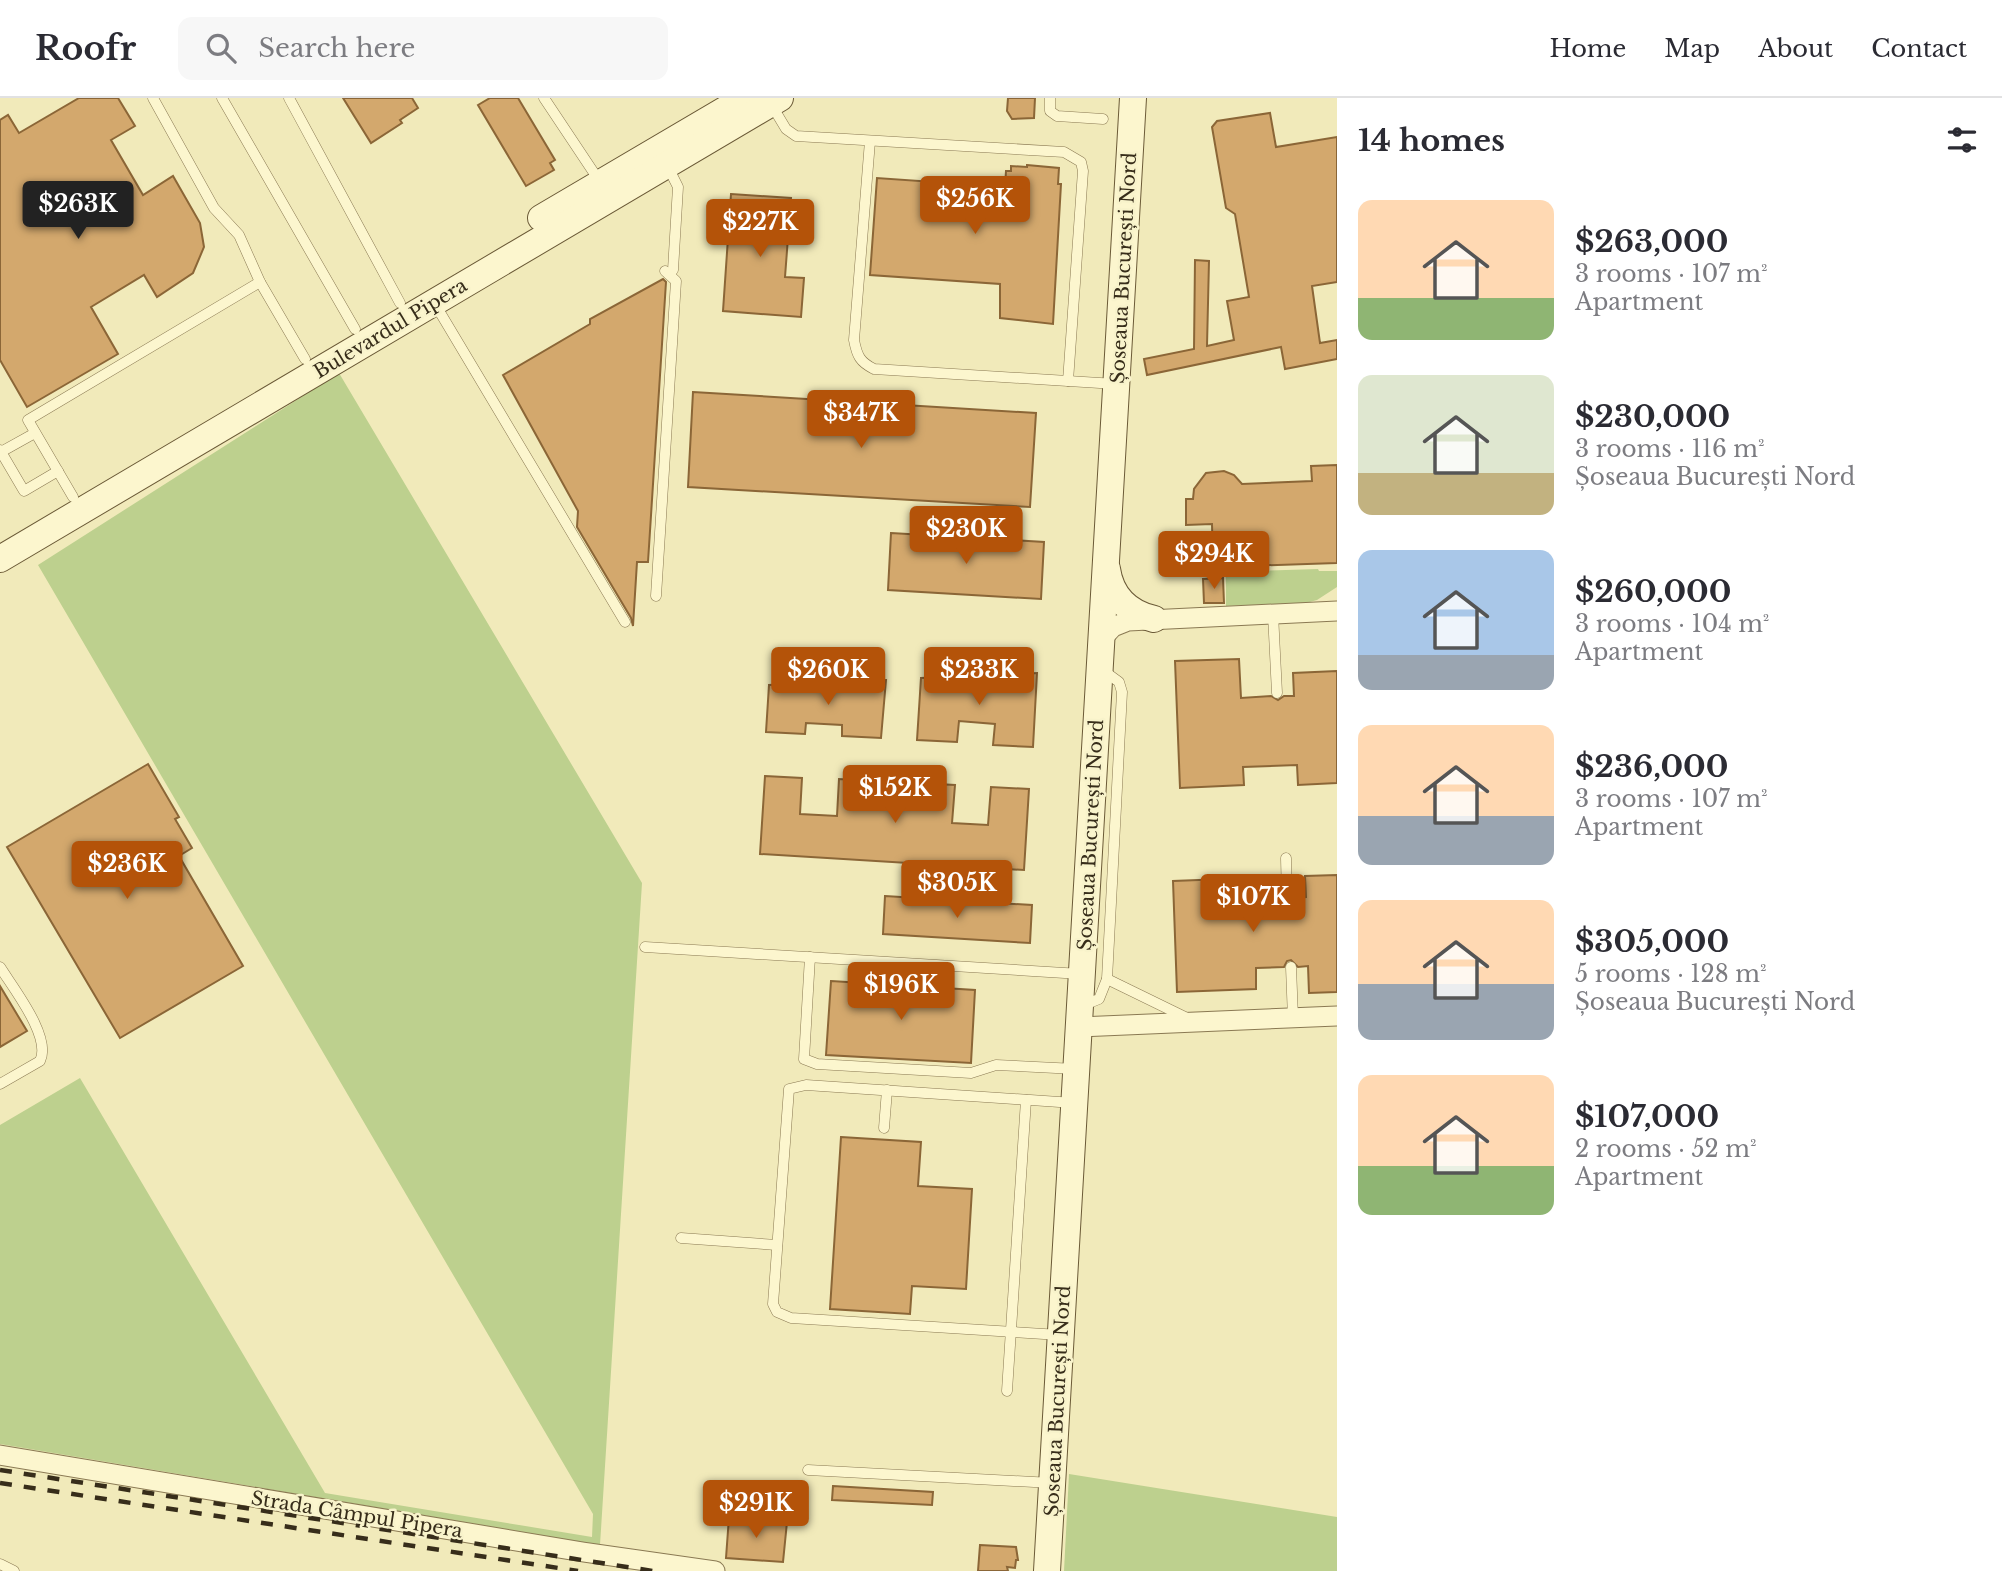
<!DOCTYPE html>
<html lang="en">
<head>
<meta charset="utf-8">
<style>
  body { margin:0; font-family:"Libre Baskerville",serif; background:#f7f7f7; color:#2b2b33; height:100vh; display:flex; flex-direction:column; font-size:26px; white-space:nowrap }
  * { box-sizing:border-box; margin:0 }
  p { font-size:23px; color:#7c7c81 }
  .icon { flex:none; width:38px; height:38px; fill:none; stroke:currentColor; stroke-width:2; stroke-linecap:round; stroke-linejoin:round }
  .map { position:relative; flex:1; overflow:hidden }
  .sheet { display:flex; flex-direction:column; background:#fff; width:665px }
  .sheet>* { flex:none }
  .price { position:absolute; translate:-50% -60px; padding:0 16px; border-radius:7px; background:#b45309; color:#fff; font-size:23px; line-height:46px; filter:drop-shadow(0 2px 4px #0008) }
  .price::after { content:''; position:absolute; left:50%; top:42px; width:21px; height:16px; margin-left:-10px; background:inherit; clip-path:polygon(0 0,100% 0,50% 100%) }
  .price.active { background:#222; color:#fff }
  ul { padding:0; list-style:none }
  li { display:flex; align-items:center; gap:21px; height:175px; padding:0 21px }
  li span { display:grid; place-items:center; flex:none; width:196px; height:140px; border-radius:14px; color:#555 }
  li>.icon { margin-inline-start:auto }
  span .icon { width:84px; height:84px; fill:#fffc; stroke-width:1 }
  li b { font-size:30px }
  h2 { display:flex; justify-content:space-between; align-items:center; height:84px; padding:0 21px; font-size:30px }
  header { display:flex; align-items:center; gap:42px; box-sizing:border-box; height:98px; padding:0 35px; background:#fff; border-bottom:2px solid #e1e1e2 }
  header strong { font-size:33px }
  nav { display:flex; gap:38px; margin-inline-start:auto; font-size:24px }
  .search { width:490px; height:63px; background:#f7f7f7; display:flex; align-items:center; gap:18px; box-sizing:border-box; padding:0 24px; border-radius:14px; color:#7c7c81; font-size:26px }
  main { display:flex; flex:1; min-height:0 }
  .map>svg:first-child { display:block }
  .green { fill:#bdd08e }
  .building { fill:#d3a86d; stroke:#8b6637; stroke-width:2 }
  .lines { fill:none; stroke-linecap:round; stroke-linejoin:round }
  .service-casing { stroke:#8a7953; stroke-width:11 }
  .minor-casing { stroke:#8a7953; stroke-width:21 }
  .secondary-casing { stroke:#6b5a37; stroke-width:28 }
  .service { stroke:#fcf6ce; stroke-width:10 }
  .minor { stroke:#fcf6ce; stroke-width:19 }
  .secondary { stroke:#fcf6ce; stroke-width:26 }
  .rail { stroke:#372d1a; stroke-width:4.5; stroke-dasharray:12 12; stroke-linecap:butt }
  .labels { text-anchor:middle; stroke-width:5; stroke-linejoin:round; paint-order:stroke }
  .street-label { font-size:19px; fill:#372d1a; stroke:#f8f3cb }
</style>
</head>
<body>
<header>
<strong>Roofr</strong>
<div class="search"><svg class="icon" aria-label="search" viewBox="0 0 24 24"><circle cx="10" cy="10" r="6"/><path d="M15 15l6 6"/></svg>Search here</div>
<nav><a>Home</a><a>Map</a><a>About</a><a>Contact</a></nav>
</header>
<main>
<div class="map">
<svg width="1337" height="1473" viewBox="0 0 1337 1473">
  <rect width="100%" height="100%" fill="#f1eaba"/>
  <g class="green">
    <path d="M339,275L642,785L600,1447L0,1346V1027L80,980L325,1395L592,1439L593,1416L38,467Z"/>
    <path d="M1318,471L1319,473H1337V489L1317,502L1306,505L1226,508V474Z"/>
    <path d="M1069,1376L1337,1419V1473H1064Z"/>
  </g>
  <g class="building">
    <path d="M79,0H118L135,28L111,42L143,97L173,78L200,125L204,149L193,175L157,199L144,177L91,209L118,256L27,309L0,262V22L8,17L19,35Z"/>
    <path d="M343,0H412L418,10L400,22L402,25L371,45Z"/>
    <path d="M490,0H518L555,62L550,65L554,72L526,88L478,7Z"/>
    <path d="M1008,0H1035L1034,20L1012,21L1007,13Z"/>
    <path d="M1270,15L1276,49L1337,39V184L1312,188L1320,245L1337,242V261L1285,271L1281,249L1147,277L1144,261L1194,251L1195,162L1209,163L1207,248L1234,242L1227,203L1249,199L1235,116L1226,110L1212,29L1217,23Z"/>
    <path d="M1027,67L1059,70L1058,86H1061L1053,226L1000,220V186L870,177L877,80L1005,89L1006,73H1011V68L1027,69Z"/>
    <path d="M731,96L791,100L785,179L804,180L801,219L723,213Z"/>
    <path d="M663,181L666,184L648,464H637L633,528L631,520L577,429L578,413L503,277L590,226V221Z"/>
    <path d="M693,294L1036,315L1030,409L688,389Z"/>
    <path d="M1337,367V465L1213,469L1212,426L1186,427V401H1193L1194,391L1206,375L1224,373L1234,377L1242,386L1312,383L1311,368Z"/>
    <path d="M891,435L1044,444L1041,501L888,492Z"/>
    <path d="M1223,480L1224,505H1204L1203,481Z"/>
    <path d="M1239,561L1241,600L1271,598L1278,602L1284,598H1294L1293,575L1337,573V685L1298,687L1297,667L1243,669L1244,687L1180,690L1175,563Z"/>
    <path d="M1037,575L1033,649L993,647L995,626L959,623L957,644L917,642L921,580Z"/>
    <path d="M886,582L881,640L842,638V627L806,625L805,636L766,634L769,587Z"/>
    <path d="M148,666L179,719L175,721L192,750L179,758L243,868L120,940L7,749Z"/>
    <path d="M765,678L802,680L800,716L837,718L839,681L955,687L952,725L988,727L991,689L1029,691L1024,772L760,756Z"/>
    <path d="M1337,777V894L1309,895L1308,868L1298,869L1291,862L1287,863L1284,869L1256,870V891L1177,894L1173,783L1251,780L1252,801L1280,800L1283,806L1288,807L1294,800L1306,799L1305,778Z"/>
    <path d="M885,798L1032,807L1030,845L883,836Z"/>
    <path d="M831,883L975,892L971,965L826,957Z"/>
    <path d="M0,888L27,933L0,949Z"/>
    <path d="M841,1039L921,1044L918,1088L972,1091L966,1191L912,1188L910,1216L830,1211Z"/>
    <path d="M833,1388L933,1394L932,1407L832,1402Z"/>
    <path d="M729,1419L787,1424L783,1464L726,1460Z"/>
    <path d="M980,1447L1016,1449L1018,1462H1016L1015,1470L1007,1469L1008,1473H978Z"/>
  </g>
  <g class="lines">
    <g class="service-casing">
      <g id="service">
        <path d="M153,0L214,110L239,137L260,184L305,261"/>
        <path d="M222,0L355,231"/>
        <path d="M289,0L400,205"/>
        <path d="M544,0L600,84"/>
        <path d="M1050,0V13L1057,18L1103,21"/>
        <path d="M771,6L786,31L796,38L1064,54L1081,64L1083,73L1068,283"/>
        <path d="M870,43L854,242C857,258 860,264 874,271L1116,286"/>
        <path d="M668,69L678,89L673,172"/>
        <path d="M435,206L625,524"/>
        <path d="M0,352L24,393L58,373"/>
        <path d="M1,354L35,335"/>
        <path d="M73,399L28,322L260,184"/>
        <path d="M656,498L676,183L665,173"/>
        <path d="M1273,516L1277,595"/>
        <path d="M1286,760L1287,800"/>
        <path d="M645,849L1081,876"/>
        <path d="M810,859L804,961L817,966L971,975L996,967L1076,971"/>
        <path d="M0,869C13,890 52,939 40,963L0,986"/>
        <path d="M1291,869L1293,920"/>
        <path d="M1107,881L1189,921"/>
        <path d="M1084,907L1099,901L1107,881L1122,594L1119,584L1104,573"/>
        <path d="M884,1030L887,992"/>
        <path d="M681,1140L777,1147"/>
        <path d="M1060,1237L791,1220L777,1214L773,1206L789,991L806,987L1074,1005"/>
        <path d="M1007,1293L1026,1002"/>
        <path d="M808,1372L1052,1385"/>
        <path d="M0,1466L14,1473"/>
      </g>
    </g>
    <g class="minor-casing">
      <g id="minor">
        <path d="M1101,542L1113,529L1128,523L1337,513"/>
        <path d="M1079,929L1337,918"/>
        <path d="M0,1357L583,1454L715,1473"/>
      </g>
    </g>
    <g class="secondary-casing">
      <g id="secondary">
        <path d="M541,120L745,0"/>
        <path d="M0,461L780,0"/>
        <path d="M1107,471C1111,499 1128,515 1154,521"/>
        <path d="M1047,1473L1133,0"/>
      </g>
    </g>
    <use href="#service" class="service"/>
    <use href="#minor" class="minor"/>
    <use href="#secondary" class="secondary"/>
    <g class="rail">
      <path d="M0,1372L653,1473"/>
      <path d="M0,1385L578,1473"/>
    </g>
  </g>
  <g class="labels">
    <g class="street-label">
      <text transform="translate(1123 170) rotate(-87)" y="7">Șoseaua București Nord</text>
      <text transform="translate(390 230) rotate(-31)" y="7">Bulevardul Pipera</text>
      <text transform="translate(1090 737) rotate(-87)" y="7">Șoseaua București Nord</text>
      <text transform="translate(1057 1303) rotate(-87)" y="7">Șoseaua București Nord</text>
      <text transform="translate(357 1416) rotate(9)" y="7">Strada Câmpul Pipera</text>
    </g>
  </g>
</svg>
<b class="price" style="left:975px;top:138px">$256K</b>
<b class="price active" style="left:78px;top:143px">$263K</b>
<b class="price" style="left:760px;top:161px">$227K</b>
<b class="price" style="left:861px;top:352px">$347K</b>
<b class="price" style="left:966px;top:468px">$230K</b>
<b class="price" style="left:1214px;top:493px">$294K</b>
<b class="price" style="left:828px;top:609px">$260K</b>
<b class="price" style="left:979px;top:609px">$233K</b>
<b class="price" style="left:895px;top:727px">$152K</b>
<b class="price" style="left:127px;top:803px">$236K</b>
<b class="price" style="left:957px;top:822px">$305K</b>
<b class="price" style="left:1253px;top:836px">$107K</b>
<b class="price" style="left:901px;top:924px">$196K</b>
<b class="price" style="left:756px;top:1442px">$291K</b>
</div>
<section class="sheet">
<h2>14 homes<svg class="icon" aria-label="filters" viewBox="0 0 24 24"><path d="M4 7h16M4 17h16"/><circle cx="9" cy="7" r="2"/><circle cx="15" cy="17" r="2"/></svg></h2>
<ul>
<li><span style="background:linear-gradient(#ffd9b3 70%,#8fb573 0)"><svg class="icon" aria-label="home" viewBox="0 0 24 24"><path d="M3 11l9-7 9 7M6 9v11h12V9"/></svg></span><div><b>$263,000</b><p>3 rooms · 107 m²</p><p>Apartment</p></div></li>
<li><span style="background:linear-gradient(#dfe7d0 70%,#c2b280 0)"><svg class="icon" aria-label="home" viewBox="0 0 24 24"><path d="M3 11l9-7 9 7M6 9v11h12V9"/></svg></span><div><b>$230,000</b><p>3 rooms · 116 m²</p><p>Șoseaua București Nord</p></div></li>
<li><span style="background:linear-gradient(#a9c7e8 75%,#9aa5b1 0)"><svg class="icon" aria-label="home" viewBox="0 0 24 24"><path d="M3 11l9-7 9 7M6 9v11h12V9"/></svg></span><div><b>$260,000</b><p>3 rooms · 104 m²</p><p>Apartment</p></div></li>
<li><span style="background:linear-gradient(#ffd9b3 65%,#9aa5b1 0)"><svg class="icon" aria-label="home" viewBox="0 0 24 24"><path d="M3 11l9-7 9 7M6 9v11h12V9"/></svg></span><div><b>$236,000</b><p>3 rooms · 107 m²</p><p>Apartment</p></div></li>
<li><span style="background:linear-gradient(#ffd9b3 60%,#9aa5b1 0)"><svg class="icon" aria-label="home" viewBox="0 0 24 24"><path d="M3 11l9-7 9 7M6 9v11h12V9"/></svg></span><div><b>$305,000</b><p>5 rooms · 128 m²</p><p>Șoseaua București Nord</p></div></li>
<li><span style="background:linear-gradient(#ffd9b3 65%,#8fb573 0)"><svg class="icon" aria-label="home" viewBox="0 0 24 24"><path d="M3 11l9-7 9 7M6 9v11h12V9"/></svg></span><div><b>$107,000</b><p>2 rooms · 52 m²</p><p>Apartment</p></div></li>
</ul>
</section>
</main>
</body>
</html>
